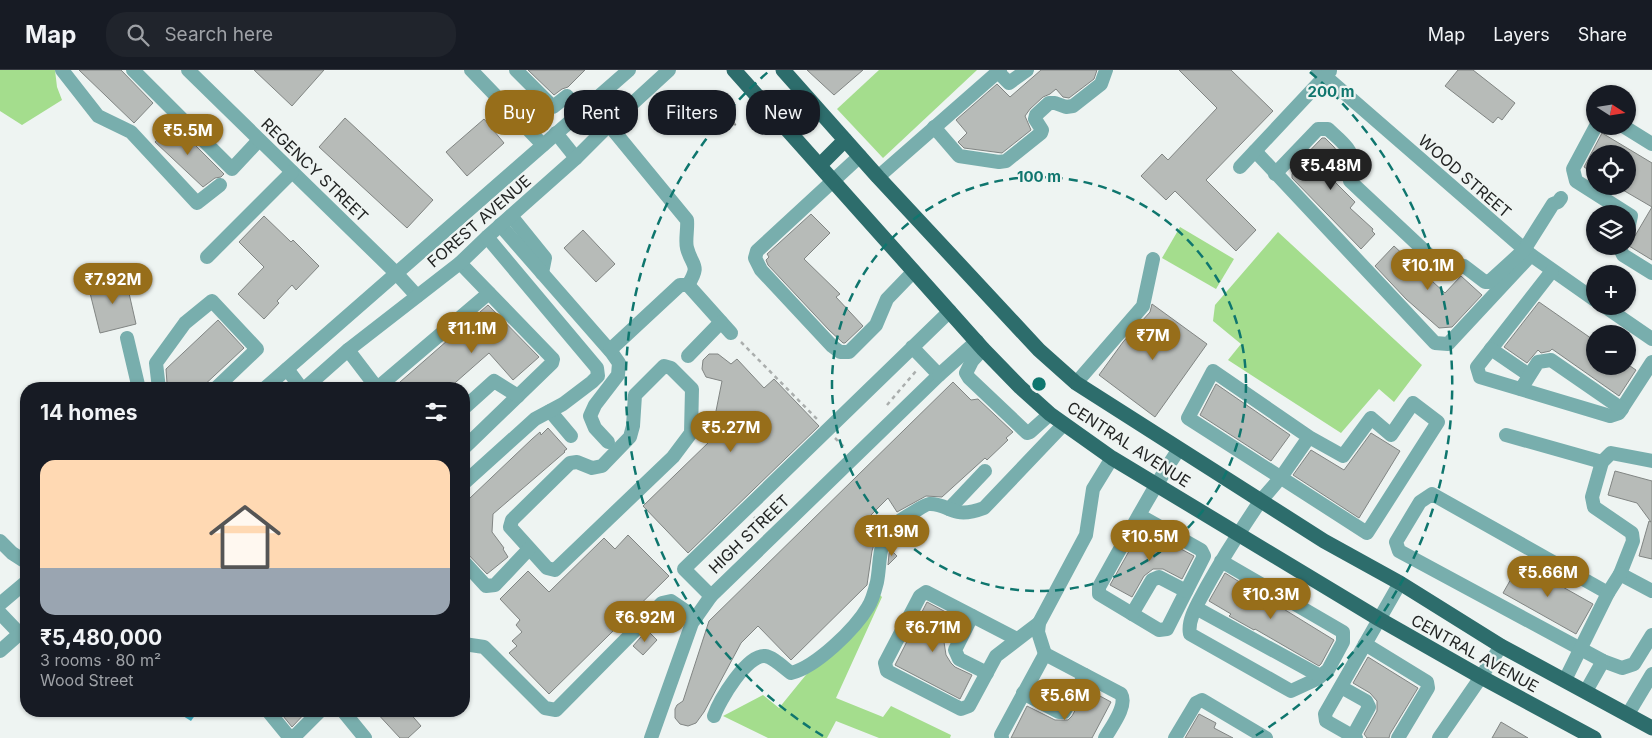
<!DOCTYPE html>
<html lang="en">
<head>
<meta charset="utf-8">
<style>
  body { margin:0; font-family:Inter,sans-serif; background:#20242c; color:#f1f3f6; height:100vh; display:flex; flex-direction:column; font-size:19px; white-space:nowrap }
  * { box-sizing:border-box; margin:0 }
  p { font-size:16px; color:#9ea1a6 }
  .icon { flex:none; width:28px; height:28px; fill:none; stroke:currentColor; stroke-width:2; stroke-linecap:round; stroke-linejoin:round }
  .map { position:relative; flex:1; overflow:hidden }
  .side { position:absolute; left:20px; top:312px; width:450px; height:335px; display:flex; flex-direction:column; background:#171b24; border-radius:20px; box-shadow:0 1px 4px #0004 }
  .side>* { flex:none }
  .guide { position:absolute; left:485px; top:20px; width:475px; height:45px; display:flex; gap:10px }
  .needle { width:32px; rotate:102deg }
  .fabs { position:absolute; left:1586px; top:15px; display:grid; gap:10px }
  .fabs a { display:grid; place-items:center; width:50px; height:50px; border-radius:50%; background:#171b24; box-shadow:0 1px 4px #0004; font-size:25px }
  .price { position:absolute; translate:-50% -42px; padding:0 11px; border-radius:18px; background:#976e1a; color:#fff; font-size:16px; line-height:32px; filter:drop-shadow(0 1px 2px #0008) }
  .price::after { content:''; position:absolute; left:50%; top:30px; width:15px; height:11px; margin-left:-8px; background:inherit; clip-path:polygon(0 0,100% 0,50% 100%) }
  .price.current { background:#222; color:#fff }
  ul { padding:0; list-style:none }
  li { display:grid; align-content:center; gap:10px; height:265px; padding:0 20px }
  li span { display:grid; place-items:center; height:155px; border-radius:15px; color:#555 }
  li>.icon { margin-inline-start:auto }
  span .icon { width:90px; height:90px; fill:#fffc; stroke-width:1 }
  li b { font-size:21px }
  h2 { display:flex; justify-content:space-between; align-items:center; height:60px; padding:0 20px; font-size:21px }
  .chip { padding:0 18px; border-radius:20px; background:#171b24; box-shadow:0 1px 4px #0004; font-size:18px; line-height:45px }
  .chip.current { background:#976e1a; color:#fff }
  header { display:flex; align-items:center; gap:30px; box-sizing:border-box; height:70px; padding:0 25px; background:#171b24; border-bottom:1px solid #363941 }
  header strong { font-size:24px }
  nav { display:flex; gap:28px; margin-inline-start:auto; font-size:18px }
  .search { width:350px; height:45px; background:#20242c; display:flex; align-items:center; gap:12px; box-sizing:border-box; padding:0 18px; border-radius:20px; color:#9ea1a6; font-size:19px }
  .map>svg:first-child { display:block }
  .green { fill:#a4dd8d }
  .water { fill:#43b0c5 }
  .building { fill:#b7bbb8; stroke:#818583 }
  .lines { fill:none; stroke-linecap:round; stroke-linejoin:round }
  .path { stroke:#aaaead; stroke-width:2.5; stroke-dasharray:4 4; stroke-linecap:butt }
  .minor { stroke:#78aead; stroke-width:14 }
  .major { stroke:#2d6d6c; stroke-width:15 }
  .ring { fill:none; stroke:#0f766e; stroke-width:2.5; stroke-dasharray:9 6 }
  .labels { text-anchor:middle; stroke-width:4.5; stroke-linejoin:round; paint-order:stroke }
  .street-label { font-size:16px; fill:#222423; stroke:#eef4f2 }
  .centre { fill:#0f766e; stroke:#eef4f2; stroke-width:2.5 }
  .ring-label { font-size:15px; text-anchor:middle; font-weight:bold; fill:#0f766e; stroke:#eef4f2; stroke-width:4.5; stroke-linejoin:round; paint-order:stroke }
</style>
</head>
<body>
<header>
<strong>Map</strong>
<div class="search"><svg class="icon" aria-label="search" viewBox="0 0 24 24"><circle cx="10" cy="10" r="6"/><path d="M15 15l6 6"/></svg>Search here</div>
<nav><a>Map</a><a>Layers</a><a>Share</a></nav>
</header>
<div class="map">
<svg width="1652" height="668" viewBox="0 0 1652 668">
  <rect width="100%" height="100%" fill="#eef4f2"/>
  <g class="green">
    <path d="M0,0H55L57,17L62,30L22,55L0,41Z"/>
    <path d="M879,0H977L883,88L837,39Z"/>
    <path d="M1180,157L1234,189L1216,219L1162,188Z"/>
    <path d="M1278,162L1422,295L1394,332L1379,319L1341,363L1228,290L1241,274L1213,251L1215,235Z"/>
    <path d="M875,520L882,527L836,628L883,647L891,636L951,665L950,668H879L836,651L827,668H768L723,646L763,625L779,638Z"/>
  </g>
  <path class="water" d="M175,641H198L191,651Z"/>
  <g class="building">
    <path d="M79,0H121L153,33L134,53Z"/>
    <path d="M254,0H324L292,36Z"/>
    <path d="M528,0H585L568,17L562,19L554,25Z"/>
    <path d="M807,0H863L834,25Z"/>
    <path d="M1041,0H1097L1094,9L1069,28L1063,27L1056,19L1050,24L1043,27L1030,39L1025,46L1031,60L1002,83L964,78L958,72L967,63L956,50L997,14L1010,27Z"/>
    <path d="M1179,0H1231L1273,41L1206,110L1256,160L1236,181L1175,121L1166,130L1141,106L1162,84L1168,90L1217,38Z"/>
    <path d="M1458,0H1473L1515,33L1502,50L1498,47L1493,53L1445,16Z"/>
    <path d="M705,26L723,36L736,55L663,49L691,29Z"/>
    <path d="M345,48L433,130L407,158L319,77Z"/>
    <path d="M484,49L504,73L467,106L446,82Z"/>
    <path d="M173,53L224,104L221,107L215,108L203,117L155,72Z"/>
    <path d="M1602,63L1652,93V137L1616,116H1628V84H1595V104L1584,97Z"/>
    <path d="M1322,68H1325L1334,77L1343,89L1331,108L1355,132L1350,138L1373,159L1372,161L1375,164L1361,179L1292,108V104L1297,94Z"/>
    <path d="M1652,137V190L1629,176Z"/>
    <path d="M811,144L830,163L804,189L840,224L836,227L863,256L845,273H843L829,260L768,195L766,190L769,187L767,184Z"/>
    <path d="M264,146L291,172L293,170L319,196L296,220L292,215L277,231L279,233L264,249L238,224L264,197L239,172Z"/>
    <path d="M583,160L615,194L596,212L564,178Z"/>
    <path d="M1394,176L1445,223L1461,206L1482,225L1452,257L1439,258L1406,229L1375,196Z"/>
    <path d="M120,206L121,211L126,210L136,254L100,263L90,223L96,221L93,213Z"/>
    <path d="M1539,232L1595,271V296H1630L1636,300L1619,326L1552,279L1550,281L1541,283L1538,280L1527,293L1504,277Z"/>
    <path d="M1152,234L1207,274L1155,347L1099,305L1123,272L1150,242Z"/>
    <path d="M488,235L539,287L513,310L489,283L448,319H392Z"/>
    <path d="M218,250L244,278L200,319H173L167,313L166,299Z"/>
    <path d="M709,284H718L731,294L737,289L764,318L774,309L819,356L688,483L643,436L710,371L722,311L706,307L702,299L703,290Z"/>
    <path d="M953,312L971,330L978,329L1013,362L1006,368L1008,370L987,390L985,388L942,427L926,426L897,442L888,428L864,452L877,465L872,481L867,515L791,590L758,556L741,573L704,642L696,653L688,656L680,654L675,648V639L677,635L683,631L709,551Z"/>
    <path d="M1216,314L1290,365L1271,391L1200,345Z"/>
    <path d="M548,358L567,379L564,381L565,382L493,444L492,462L504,478L503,479L508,487L487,504L464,480V422L470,428L532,369L540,362L541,365Z"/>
    <path d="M1371,363L1400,381L1359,448L1293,405L1311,380L1344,400Z"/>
    <path d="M1615,401L1652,411V489L1639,486L1649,451L1651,452L1637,433L1608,425Z"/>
    <path d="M1142,458L1194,486L1182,509L1163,499H1153L1144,506L1132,527L1110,515Z"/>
    <path d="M628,465L669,506L549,624L509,583L517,576L512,571L522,562L516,555L520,550L500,529L528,501L549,522L604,468L615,479Z"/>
    <path d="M890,479L897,486L888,495L889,484Z"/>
    <path d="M1520,493L1593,534L1576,564L1503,523Z"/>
    <path d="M1225,503L1334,570L1321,594L1319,596L1255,559L1254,560L1229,546L1231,544L1209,531Z"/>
    <path d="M927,532L957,548L944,572L946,585L951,593L955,597L972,605L960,629L895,595Z"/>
    <path d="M647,560L657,570L643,585L633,576Z"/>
    <path d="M1368,587L1418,618L1390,664L1389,668H1367L1364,664L1377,641V631L1370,623L1353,613Z"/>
    <path d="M1087,619L1111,632L1092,668H1011L1027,636L1055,650H1068L1072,646Z"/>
    <path d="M279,641H307L292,657Z"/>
    <path d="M375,641H408L421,656L408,668H400Z"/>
    <path d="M1199,644L1216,653L1214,658L1233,668H1185Z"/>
    <path d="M1501,652L1528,668H1492Z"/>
  </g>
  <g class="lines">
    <g class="path">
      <path d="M741,272L818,350"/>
      <path d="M887,335L916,301"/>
      <path d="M835,368L846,379"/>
      <path d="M754,447L764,458"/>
    </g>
    <g class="minor">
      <path d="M62,0L98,46L131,62L197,133L220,115"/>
      <path d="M133,0L232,99L259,70"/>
      <path d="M188,0L396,203L417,226"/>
      <path d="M471,0L543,75"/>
      <path d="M516,0L553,37L567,26L581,42"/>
      <path d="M1318,0L1531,185L1595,230"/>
      <path d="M998,2L1009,13L1027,0"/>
      <path d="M609,55L687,150C688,158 685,171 687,178C692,197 701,194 688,215"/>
      <path d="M1596,56L1573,99L1576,111L1631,146L1628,159"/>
      <path d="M1623,56L1652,74"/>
      <path d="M934,57L959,86L999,92L1006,91L1041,63L1042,60L1035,49L1036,45L1049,33H1055L1066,37L1073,36L1101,14L1106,0"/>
      <path d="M556,63L576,88"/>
      <path d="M1255,81L1435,273L1448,274L1531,185"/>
      <path d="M860,86L757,181L755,188L761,200L832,276L840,282H849L876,255L887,229L914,201"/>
      <path d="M1240,97L1330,1"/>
      <path d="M1275,104L1318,59H1328C1337,68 1355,80 1352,95C1351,101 1349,104 1350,111L1445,200L1464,196L1485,212H1489L1524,180L1553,134L1558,132L1561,128"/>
      <path d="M878,107L1000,0"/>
      <path d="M511,146L545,188L542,203"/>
      <path d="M500,155L612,283L619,293L618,305L595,335L590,346L595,358L608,372"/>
      <path d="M1619,176L1623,185L1652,203"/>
      <path d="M207,187L292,102"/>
      <path d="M460,193L553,289L552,293L464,378"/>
      <path d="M1552,201L1477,297L1480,307L1610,346L1619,343L1652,292"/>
      <path d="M1604,236L1652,269"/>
      <path d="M127,268L139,319"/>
      <path d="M912,277L939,305L711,526L684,499L950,241"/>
      <path d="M983,279L972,291L966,303L969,308L1027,363L1030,362L1050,344"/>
      <path d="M1491,279L1529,305"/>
      <path d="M348,280L377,318"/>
      <path d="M610,280L680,215H688L731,263"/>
      <path d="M688,286L721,252"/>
      <path d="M664,296L671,298L692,319L691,363L673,387L555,500L547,498L510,457L512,450L570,393L577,392L592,398L602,396L630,367L633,356L635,325Z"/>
      <path d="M287,299L302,319"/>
      <path d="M939,305L977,271"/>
      <path d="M1076,313L1143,236L1153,189"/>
      <path d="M159,319L156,293L185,253L212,231L257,279L215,319"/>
      <path d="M264,319L629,0"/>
      <path d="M304,319L348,280L460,193L487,167L576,88L609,55L669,0"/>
      <path d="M376,319L489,223"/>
      <path d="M1521,319L1538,292L1551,290L1622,339"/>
      <path d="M464,338L494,311L518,326"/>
      <path d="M550,341L571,366"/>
      <path d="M1506,365L1602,392"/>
      <path d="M1652,391L1611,383L1602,392L1592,427L1594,437L1632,463L1633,471L1620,504L1652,521"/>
      <path d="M464,413L535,349L563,334L592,312L598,306L597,298L487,167"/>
      <path d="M949,439L985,401"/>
      <path d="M1139,445L1201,480L1204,486L1167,559L1159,560L1099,524V517L1139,445C1152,422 1165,400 1179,379"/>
      <path d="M0,471L12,483L26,492"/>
      <path d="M1221,491L1343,562V572L1328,600L1317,609L1291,621L1190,564C1187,549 1199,532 1206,518C1222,489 1240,461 1259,433C1267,423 1276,414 1284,403L1309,367L1343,386L1371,348L1391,365L1413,333L1438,352L1367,463L1188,348L1213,301L1309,367"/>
      <path d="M464,492L486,516L495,515L529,479"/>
      <path d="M1608,523L1432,424L1420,432L1396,472L1399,481L1603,591L1622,598L1634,594L1652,565"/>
      <path d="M0,534L26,512"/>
      <path d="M1196,538L1320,606"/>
      <path d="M0,543L20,564"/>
      <path d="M1132,544L1152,510L1159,507L1186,521"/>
      <path d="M972,546L955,580L959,589L987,603"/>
      <path d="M1017,569L926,522L920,526L885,593L887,601L961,639L969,636L996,586L1039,553"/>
      <path d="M464,574L484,577L545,638L556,640L662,533L671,531L696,548"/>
      <path d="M1365,574L1427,612L1428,618L1398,668"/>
      <path d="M0,581L26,558"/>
      <path d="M1045,584L1038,562L1039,553L1086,465L1093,419L1112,388"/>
      <path d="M1565,610L1608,523L1620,504"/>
      <path d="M1341,617L1366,631L1369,637L1353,666"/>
      <path d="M1586,621L1603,591"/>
      <path d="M1023,623L1059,642H1064L1085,605"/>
      <path d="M268,641L290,668"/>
      <path d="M343,641L365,668"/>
      <path d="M1628,644L1652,604"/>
      <path d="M714,646C719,631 747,584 765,586C773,587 784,598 791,603C816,597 855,559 868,537C872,531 875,520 877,512C881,492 877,472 894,455C897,452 926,434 929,434C940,433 949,440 958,442C967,444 976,441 984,438L1064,354"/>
      <path d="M291,668L294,667L320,641"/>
      <path d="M651,668L692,553L711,526"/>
      <path d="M1002,668L1001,665L1045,584L1121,624C1128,636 1111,657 1105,668"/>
      <path d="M1175,668L1196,633L1202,630L1266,668"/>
      <path d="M1356,668L1326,651L1325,644L1400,513"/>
      <path d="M1439,668L1481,607L1501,576"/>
    </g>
    <g class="major">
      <path d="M734,0L983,279L1020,317L1050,344L1112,388L1379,549L1481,607L1594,668"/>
      <path d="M783,0L878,107L1039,280L1076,313L1324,471L1400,513L1501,576L1652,658"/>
      <path d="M820,95L845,70"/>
    </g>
  </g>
  <g class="ring">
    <circle cx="1039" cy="314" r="207"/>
    <path d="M823 666A413 413 0 0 1 768 2M1310 2A413 413 0 0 1 1255 666"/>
  </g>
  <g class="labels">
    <g class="street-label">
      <text transform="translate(315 100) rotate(44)" y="6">REGENCY STREET</text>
      <text transform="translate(1465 106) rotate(41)" y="6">WOOD STREET</text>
      <text transform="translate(479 151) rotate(-41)" y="6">FOREST AVENUE</text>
      <text transform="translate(1129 374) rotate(33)" y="6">CENTRAL AVENUE</text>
      <text transform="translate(749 464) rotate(-44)" y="6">HIGH STREET</text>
      <text transform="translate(1475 583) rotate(29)" y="6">CENTRAL AVENUE</text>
    </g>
  </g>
  <circle cx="1039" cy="314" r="8" class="centre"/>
  <g class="ring-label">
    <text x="1331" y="27">200 m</text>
    <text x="1039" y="112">100 m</text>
  </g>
</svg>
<div class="fabs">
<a><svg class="needle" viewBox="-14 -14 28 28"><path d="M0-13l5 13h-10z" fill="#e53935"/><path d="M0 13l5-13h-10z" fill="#9ea1a6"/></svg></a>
<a><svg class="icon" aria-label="locate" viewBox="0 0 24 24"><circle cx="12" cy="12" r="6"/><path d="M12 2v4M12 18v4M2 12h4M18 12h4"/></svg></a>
<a><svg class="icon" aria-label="layers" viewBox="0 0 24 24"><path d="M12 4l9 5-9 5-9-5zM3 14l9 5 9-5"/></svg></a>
<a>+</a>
<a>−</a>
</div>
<b class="price" style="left:188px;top:86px">₹5.5M</b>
<b class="price current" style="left:1331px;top:121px">₹5.48M</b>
<b class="price" style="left:1428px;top:221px">₹10.1M</b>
<b class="price" style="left:113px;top:235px">₹7.92M</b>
<b class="price" style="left:472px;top:284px">₹11.1M</b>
<b class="price" style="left:1153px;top:291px">₹7M</b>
<b class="price" style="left:731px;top:383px">₹5.27M</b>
<b class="price" style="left:892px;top:487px">₹11.9M</b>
<b class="price" style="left:1150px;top:492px">₹10.5M</b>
<b class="price" style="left:1548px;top:528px">₹5.66M</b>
<b class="price" style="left:1271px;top:550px">₹10.3M</b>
<b class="price" style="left:645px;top:573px">₹6.92M</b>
<b class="price" style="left:933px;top:583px">₹6.71M</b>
<b class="price" style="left:1065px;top:651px">₹5.6M</b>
<div class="guide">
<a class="chip current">Buy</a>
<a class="chip">Rent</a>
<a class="chip">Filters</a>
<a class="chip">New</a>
</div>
<section class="side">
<h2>14 homes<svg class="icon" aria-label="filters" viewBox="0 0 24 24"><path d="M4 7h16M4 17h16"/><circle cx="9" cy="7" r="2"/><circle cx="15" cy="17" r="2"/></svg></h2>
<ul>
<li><span style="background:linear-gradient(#ffd9b3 70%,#9aa5b1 0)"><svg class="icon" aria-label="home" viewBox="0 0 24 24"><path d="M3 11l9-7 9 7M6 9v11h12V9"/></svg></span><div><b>₹5,480,000</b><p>3 rooms · 80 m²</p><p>Wood Street</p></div></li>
</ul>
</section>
</div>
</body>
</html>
